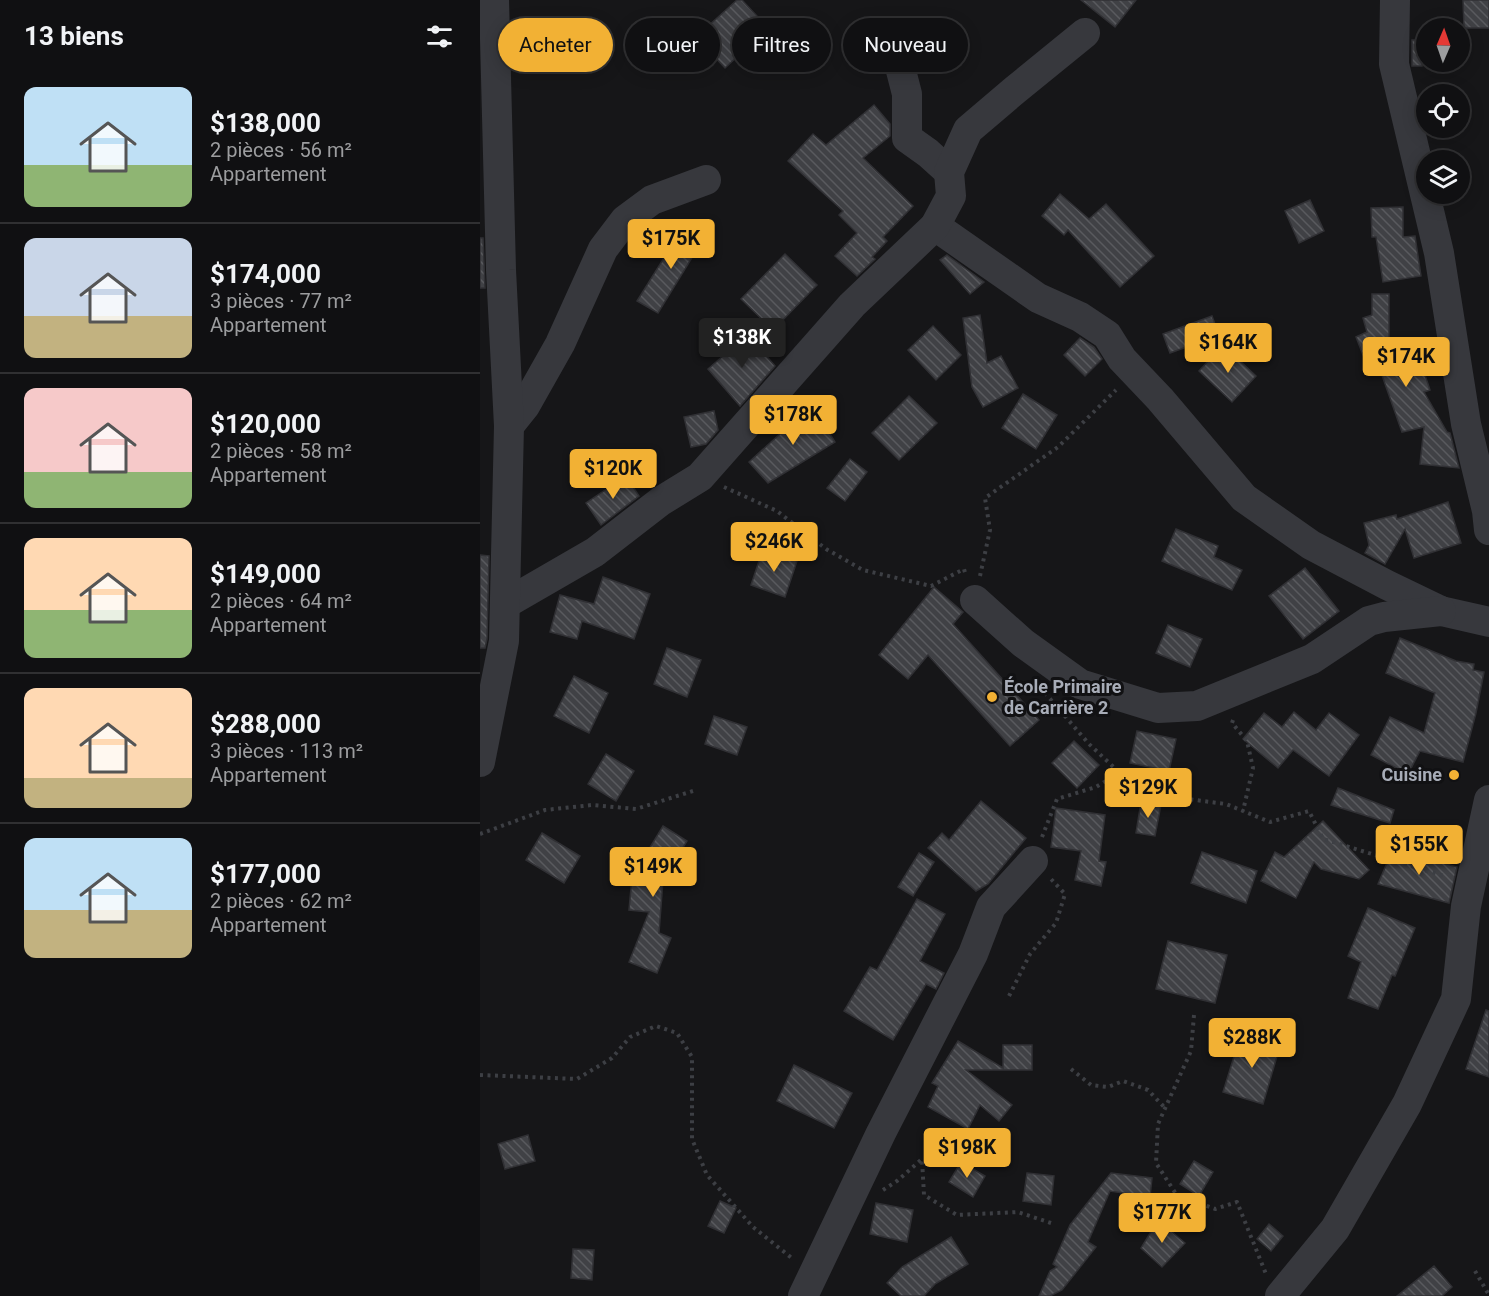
<!DOCTYPE html>
<html lang="fr">
<head>
<meta charset="utf-8">
<style>
  body { margin:0; font-family:Roboto,sans-serif; background:#1e1e20; color:#f1f3f6; height:100vh; display:flex; flex-direction:column; font-size:22px; white-space:nowrap }
  * { box-sizing:border-box; margin:0 }
  p { font-size:20px; color:#9c9d9f }
  .icon { flex:none; width:33px; height:33px; fill:none; stroke:currentColor; stroke-width:2; stroke-linecap:round; stroke-linejoin:round }
  .map { position:relative; flex:1; overflow:hidden }
  .sheet { display:flex; flex-direction:column; background:#101012; width:480px }
  .sheet>* { flex:none }
  .banner { position:absolute; left:18px; top:18px; width:570px; height:54px; display:flex; gap:12px }
  .needle { width:39px; rotate:2deg }
  .controls { position:absolute; left:936px; top:18px; display:grid; gap:12px }
  .controls a { display:grid; place-items:center; width:54px; height:54px; border-radius:50%; background:#101012; box-shadow:0 3px 15px #0003,0 0 0 2px #303032; font-size:30px }
  .price { position:absolute; translate:-50% -51px; padding:0 14px; border-radius:6px; background:#f2b134; color:#111; font-size:20px; line-height:39px; filter:drop-shadow(0 2px 3px #0008) }
  .price::after { content:''; position:absolute; left:50%; top:36px; width:18px; height:14px; margin-left:-9px; background:inherit; clip-path:polygon(0 0,100% 0,50% 100%) }
  .price.active { background:#222; color:#fff }
  ul { padding:0; list-style:none }
  li { display:flex; align-items:center; gap:18px; height:150px; padding:0 24px }
  li+li { border-top:2px solid #303032 }
  li span { display:grid; place-items:center; flex:none; width:168px; height:120px; border-radius:12px; color:#555 }
  li>.icon { margin-inline-start:auto }
  span .icon { width:72px; height:72px; fill:#fffc; stroke-width:1 }
  li b { font-size:26px }
  h2 { display:flex; justify-content:space-between; align-items:center; height:72px; padding:0 24px; font-size:26px }
  .chip { padding:0 21px; border-radius:27px; background:#101012; box-shadow:0 3px 15px #0003,0 0 0 2px #303032; font-size:21px; line-height:54px }
  .chip.active { background:#f2b134; color:#111 }
  main { display:flex; flex:1; min-height:0 }
  .map>svg:first-child { display:block }
  .building { fill:url(#building-back-hatch); stroke:#303034; stroke-width:1.5 }
  .lines { fill:none; stroke-linecap:round; stroke-linejoin:round }
  .path { stroke:#3d3f44; stroke-width:4; stroke-dasharray:3 4.5; stroke-linecap:butt }
  .minor { stroke:#37383d; stroke-width:30 }
  .poi-dot { fill:#f2b134; stroke:#111113; stroke-width:2 }
  .labels { text-anchor:middle; stroke-width:6; stroke-linejoin:round; paint-order:stroke }
  .poi-label { font-size:18px; font-weight:bold; fill:#a8adb8; stroke:#111113; text-anchor:start }
</style>
</head>
<body>
<main>
<section class="sheet">
<h2>13 biens<svg class="icon" aria-label="filters" viewBox="0 0 24 24"><path d="M4 7h16M4 17h16"/><circle cx="9" cy="7" r="2"/><circle cx="15" cy="17" r="2"/></svg></h2>
<ul>
<li><span style="background:linear-gradient(#bfe0f5 65%,#8fb573 0)"><svg class="icon" aria-label="home" viewBox="0 0 24 24"><path d="M3 11l9-7 9 7M6 9v11h12V9"/></svg></span><div><b>$138,000</b><p>2 pièces · 56 m²</p><p>Appartement</p></div></li>
<li><span style="background:linear-gradient(#c9d6e8 65%,#c2b280 0)"><svg class="icon" aria-label="home" viewBox="0 0 24 24"><path d="M3 11l9-7 9 7M6 9v11h12V9"/></svg></span><div><b>$174,000</b><p>3 pièces · 77 m²</p><p>Appartement</p></div></li>
<li><span style="background:linear-gradient(#f6c9c9 70%,#8fb573 0)"><svg class="icon" aria-label="home" viewBox="0 0 24 24"><path d="M3 11l9-7 9 7M6 9v11h12V9"/></svg></span><div><b>$120,000</b><p>2 pièces · 58 m²</p><p>Appartement</p></div></li>
<li><span style="background:linear-gradient(#ffd9b3 60%,#8fb573 0)"><svg class="icon" aria-label="home" viewBox="0 0 24 24"><path d="M3 11l9-7 9 7M6 9v11h12V9"/></svg></span><div><b>$149,000</b><p>2 pièces · 64 m²</p><p>Appartement</p></div></li>
<li><span style="background:linear-gradient(#ffd9b3 75%,#c2b280 0)"><svg class="icon" aria-label="home" viewBox="0 0 24 24"><path d="M3 11l9-7 9 7M6 9v11h12V9"/></svg></span><div><b>$288,000</b><p>3 pièces · 113 m²</p><p>Appartement</p></div></li>
<li><span style="background:linear-gradient(#bfe0f5 60%,#c2b280 0)"><svg class="icon" aria-label="home" viewBox="0 0 24 24"><path d="M3 11l9-7 9 7M6 9v11h12V9"/></svg></span><div><b>$177,000</b><p>2 pièces · 62 m²</p><p>Appartement</p></div></li>
</ul>
</section>
<div class="map">
<svg width="1009" height="1296" viewBox="0 0 1009 1296">
  <defs>
    <pattern id="building-back-hatch" width="6" height="6" patternUnits="userSpaceOnUse" patternTransform="scale(1.5)"><rect width="6" height="6" fill="#404145"/><path d="M-1 5l2 2M0 0l6 6M5-1l2 2" fill="none" stroke="#595a5e"/></pattern>
  </defs>
  <rect width="100%" height="100%" fill="#161618"/>
  <g class="building">
    <path d="M257,0H262L288,28L245,68L216,37Z"/>
    <path d="M601,0H656L635,27Z"/>
    <path d="M983,0H1009V28H984Z"/>
    <path d="M78,19L115,22L112,63L74,59Z"/>
    <rect x="932" y="40" width="10" height="26"/>
    <path d="M394,105L410,124V136L383,158L433,206L403,237L407,241L392,257L395,259L377,276L355,256L377,233L359,215L363,211L308,161L333,134L346,145Z"/>
    <path d="M580,194L609,219L626,204L674,256L640,287L588,230L584,235L562,216Z"/>
    <path d="M830,200L844,231L819,243L805,211Z"/>
    <path d="M923,207V237L935,236L941,276L903,282L896,237H892L891,208Z"/>
    <path d="M204,226L224,238L178,313L157,301Z"/>
    <path d="M0,238H3L5,288H0Z"/>
    <path d="M305,254L337,285L293,330L261,299Z"/>
    <path d="M467,255L504,282L490,294L460,260Z"/>
    <path d="M892,294H909V344L921,373L942,366L950,390L944,392L967,432L970,433L979,468L940,464L944,427L922,432L898,364L888,368L876,337L887,332L883,318L892,315Z"/>
    <path d="M500,315L507,363L521,356L538,388L503,407L492,387L483,318Z"/>
    <path d="M732,316L739,335L690,353L683,334Z"/>
    <path d="M453,326L481,355L456,380L428,350Z"/>
    <path d="M268,334L295,366L260,406L228,369Z"/>
    <path d="M600,338L614,347L622,359L605,376L584,355Z"/>
    <path d="M743,345L776,376L752,402L719,371Z"/>
    <path d="M543,394L577,415L556,449L522,428Z"/>
    <path d="M429,396L457,423L419,460L392,433Z"/>
    <path d="M333,407L355,442L288,483L269,462L324,412Z"/>
    <path d="M234,411L238,430L226,444L211,447L204,417Z"/>
    <path d="M370,459L387,472L365,501L347,488Z"/>
    <path d="M146,476L159,496L121,525L106,503Z"/>
    <path d="M968,502L981,543L934,558L925,529L905,564L885,553L889,545L884,523L916,515L917,519Z"/>
    <path d="M696,529L738,546L734,557L762,570L752,590L682,561Z"/>
    <path d="M283,549L317,561L305,597L271,585Z"/>
    <path d="M0,555L9,556L7,639L5,648H0Z"/>
    <path d="M825,568L859,611L823,639L789,596Z"/>
    <path d="M123,577L170,594L154,639L102,621L97,639L70,632L80,595L114,604Z"/>
    <path d="M454,587L483,612L473,624L559,720L530,746L448,655L428,679L399,655Z"/>
    <path d="M688,625L722,639L710,667L676,653Z"/>
    <path d="M920,638L976,661L994,664L993,670L1004,672L996,713L983,762L940,751L928,774L891,755L910,717L944,733L955,693L906,673Z"/>
    <path d="M187,648L221,660L207,697L174,684Z"/>
    <path d="M94,676L128,693L109,733L74,716Z"/>
    <path d="M814,712L836,730L849,713L879,735L849,776L813,750L798,768L763,739L784,713L802,727Z"/>
    <path d="M234,716L267,727L257,755L225,744Z"/>
    <path d="M657,731L696,739L689,771L650,763Z"/>
    <path d="M594,741L619,765L597,788L572,763Z"/>
    <path d="M126,754L154,771L136,801L108,784Z"/>
    <path d="M858,788L914,810L910,823L851,805Z"/>
    <path d="M501,801L546,838L508,884L496,891L448,848L462,833L469,840Z"/>
    <path d="M661,802L681,805L675,836L656,833Z"/>
    <path d="M576,808L625,815L619,861L626,862L621,886L595,880L601,851L571,847Z"/>
    <path d="M843,821L889,870L879,879L841,869L834,862L816,898L781,881L795,852L804,857Z"/>
    <path d="M183,826L207,841L183,880L179,933L191,938L177,973L149,962L169,912L149,910L152,877Z"/>
    <path d="M62,833L100,856L84,883L46,860Z"/>
    <path d="M913,849L977,867L969,903L898,884Z"/>
    <path d="M722,852L777,871L766,903L711,883Z"/>
    <path d="M439,853L454,862L433,896L418,887Z"/>
    <path d="M437,899L465,914L440,961L464,973L456,989L446,984L413,1040L364,1011L390,967L397,970Z"/>
    <path d="M888,908L935,928L915,976L912,975L898,1009L868,998L881,962L868,956Z"/>
    <path d="M688,941L747,955L735,1003L676,989Z"/>
    <path d="M1006,1010L1009,1011V1077L986,1069Z"/>
    <path d="M761,1034L800,1046L783,1104L743,1092Z"/>
    <path d="M478,1041L523,1068V1045H552V1070H486L532,1105L519,1121L500,1105L488,1129L448,1107L458,1086L452,1083Z"/>
    <path d="M314,1065L372,1093L354,1128L297,1101Z"/>
    <path d="M48,1135L55,1161L25,1169L18,1144Z"/>
    <path d="M714,1161L733,1172L719,1196L700,1184Z"/>
    <path d="M481,1162L505,1176L493,1197L469,1182Z"/>
    <path d="M547,1173L574,1176L571,1205L543,1201Z"/>
    <path d="M631,1173L672,1178L670,1197L630,1191L608,1242L616,1247L582,1290L570,1296H559L570,1271L577,1267L573,1264L590,1225Z"/>
    <path d="M240,1201L256,1208L244,1233L228,1226Z"/>
    <path d="M396,1203L433,1210L427,1242L390,1234Z"/>
    <path d="M678,1220L705,1243L682,1267L661,1248Z"/>
    <path d="M789,1224L803,1236L791,1251L777,1239Z"/>
    <path d="M471,1237L488,1264L455,1284L444,1296H421L407,1283L422,1267Z"/>
    <path d="M93,1249L114,1250L112,1280L91,1278Z"/>
    <path d="M954,1266L972,1287L962,1296H917Z"/>
  </g>
  <g class="lines">
    <g class="path">
      <path d="M244,487L297,511L346,549L383,570L451,586L484,569L486,576"/>
      <path d="M500,576L510,530L505,498L578,447L636,390"/>
      <path d="M565,693L609,744L657,789L700,798L746,804L790,822L829,811L843,839L967,877"/>
      <path d="M753,720L752,723L767,741L773,768L763,811"/>
      <path d="M0,834L65,810L112,805L156,809L213,791"/>
      <path d="M562,837L577,799L616,787L639,773"/>
      <path d="M529,996L550,954L576,923L585,894L570,878"/>
      <path d="M714,1015L711,1051L678,1124L676,1163L696,1194L735,1209L757,1202L786,1274"/>
      <path d="M591,1069L611,1085L628,1087L643,1081L668,1090L685,1108"/>
      <path d="M0,1075L97,1079L132,1058L150,1037L176,1026L197,1033L212,1057V1139L227,1175L273,1227L313,1259"/>
      <path d="M403,1190L417,1181L442,1159L444,1195L477,1215L538,1212L571,1223"/>
      <path d="M995,1271L1009,1295"/>
    </g>
    <g class="minor">
      <path d="M915,0L914,64L959,253L986,424L1007,511L1009,530"/>
      <path d="M417,55L427,94V138L448,153L469,172"/>
      <path d="M455,226L558,298L600,317L627,335L642,359L680,399L764,498L831,545L907,585L961,611L1009,622"/>
      <path d="M29,426L45,406L80,344L123,249L145,220L172,200L226,180"/>
      <path d="M495,600L543,643L600,684L678,708L717,706L832,659L889,621L904,617L961,611"/>
      <path d="M25,604L115,552L181,501L220,477L372,305L455,226L471,196L469,172L488,130L535,90L605,33"/>
      <path d="M0,762L24,641L29,426L21,270L14,0"/>
      <path d="M323,1296L401,1133L493,954L511,907L553,861"/>
      <path d="M800,1296L855,1229L927,1104L976,999L986,906L1009,800"/>
    </g>
  </g>
  <g class="poi-dot">
    <circle cx="512" cy="697" r="6"/>
    <circle cx="974" cy="775" r="6"/>
  </g>
  <g class="labels">
    <g class="poi-label">
      <text x="524" y="693">École Primaire<tspan x="524" dy="21">de Carrière 2</tspan></text>
      <text x="962" y="781" text-anchor="end">Cuisine</text>
    </g>
  </g>
</svg>
<div class="controls">
<a><svg class="needle" viewBox="-14 -14 28 28"><path d="M0-13l5 13h-10z" fill="#e53935"/><path d="M0 13l5-13h-10z" fill="#9c9d9f"/></svg></a>
<a><svg class="icon" aria-label="locate" viewBox="0 0 24 24"><circle cx="12" cy="12" r="6"/><path d="M12 2v4M12 18v4M2 12h4M18 12h4"/></svg></a>
<a><svg class="icon" aria-label="layers" viewBox="0 0 24 24"><path d="M12 4l9 5-9 5-9-5zM3 14l9 5 9-5"/></svg></a>
</div>
<b class="price" style="left:191px;top:270px">$175K</b>
<b class="price active" style="left:262px;top:369px">$138K</b>
<b class="price" style="left:748px;top:374px">$164K</b>
<b class="price" style="left:926px;top:388px">$174K</b>
<b class="price" style="left:313px;top:446px">$178K</b>
<b class="price" style="left:133px;top:500px">$120K</b>
<b class="price" style="left:294px;top:573px">$246K</b>
<b class="price" style="left:668px;top:819px">$129K</b>
<b class="price" style="left:939px;top:876px">$155K</b>
<b class="price" style="left:173px;top:898px">$149K</b>
<b class="price" style="left:772px;top:1069px">$288K</b>
<b class="price" style="left:487px;top:1179px">$198K</b>
<b class="price" style="left:682px;top:1244px">$177K</b>
<div class="banner">
<a class="chip active">Acheter</a>
<a class="chip">Louer</a>
<a class="chip">Filtres</a>
<a class="chip">Nouveau</a>
</div>
</div>
</main>
</body>
</html>
